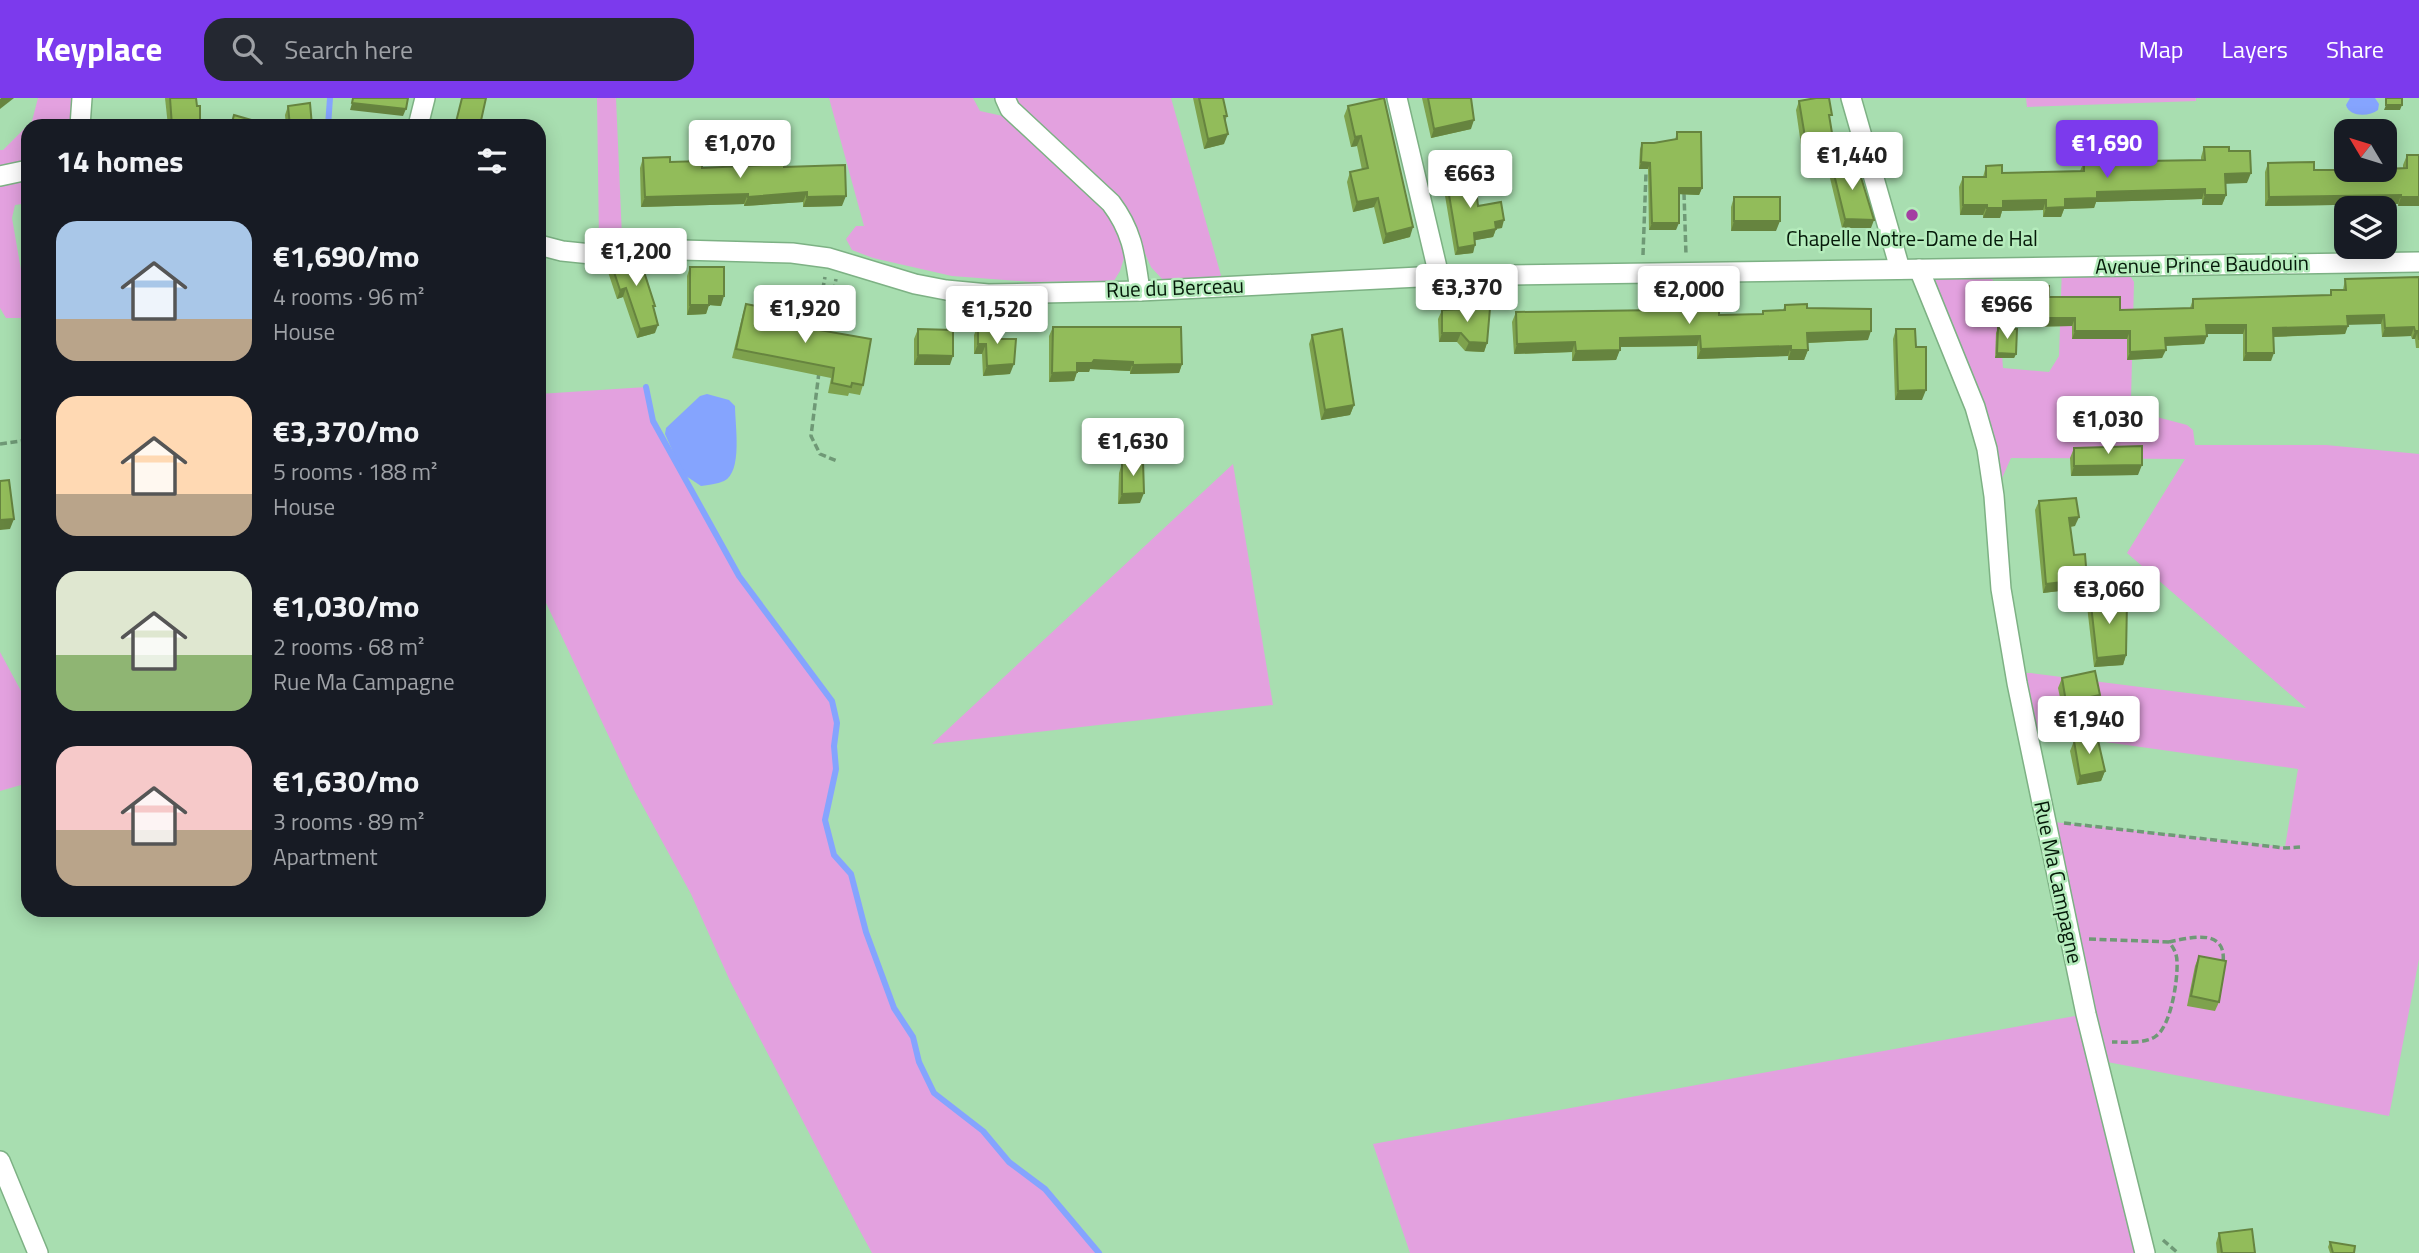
<!DOCTYPE html>
<html lang="en">
<head>
<meta charset="utf-8">
<style>
  body { margin:0; font-family:"Titillium Web",sans-serif; background:#242831; color:#f1f3f6; height:100vh; display:flex; flex-direction:column; font-size:26px; white-space:nowrap }
  * { box-sizing:border-box; margin:0 }
  p { font-size:23px; color:#9ea1a6 }
  .icon { flex:none; width:38px; height:38px; fill:none; stroke:currentColor; stroke-width:2; stroke-linecap:round; stroke-linejoin:round }
  .map { position:relative; flex:1; overflow:hidden }
  .side { position:absolute; left:21px; top:21px; width:525px; height:798px; display:flex; flex-direction:column; background:#171b24; border-radius:21px; box-shadow:0 4px 18px #0003 }
  .side>* { flex:none }
  .needle { width:46px; rotate:308deg }
  .fabs { position:absolute; left:2334px; top:21px; display:grid; gap:14px }
  .fabs a { display:grid; place-items:center; width:63px; height:63px; border-radius:14px; background:#171b24; box-shadow:0 4px 18px #0003; font-size:35px }
  .price { position:absolute; translate:-50% -60px; padding:0 16px; border-radius:7px; background:#fff; color:#222; font-size:23px; line-height:46px; filter:drop-shadow(0 2px 4px #0008) }
  .price::after { content:''; position:absolute; left:50%; top:42px; width:21px; height:16px; margin-left:-10px; background:inherit; clip-path:polygon(0 0,100% 0,50% 100%) }
  .price.current { background:#7c3aed; color:#fff }
  ul { padding:0; list-style:none }
  li { display:flex; align-items:center; gap:21px; height:175px; padding:0 35px }
  li span { display:grid; place-items:center; flex:none; width:196px; height:140px; border-radius:21px; color:#555 }
  li>.icon { margin-inline-start:auto }
  span .icon { width:84px; height:84px; fill:#fffc; stroke-width:1 }
  li b { font-size:30px }
  h2 { display:flex; justify-content:space-between; align-items:center; height:84px; padding:0 35px; font-size:30px }
  header { display:flex; align-items:center; gap:42px; box-sizing:border-box; height:98px; padding:0 35px; background:#7c3aed; color:#fff }
  header strong { font-size:33px }
  nav { display:flex; gap:38px; margin-inline-start:auto; font-size:24px }
  .search { width:490px; height:63px; background:#242831; display:flex; align-items:center; gap:18px; box-sizing:border-box; padding:0 24px; border-radius:21px; color:#9ea1a6; font-size:26px }
  .map>svg:first-child { display:block }
  .green { fill:#e3a1df }
  .water { fill:#85a4fe }
  .lines { fill:none; stroke-linecap:round; stroke-linejoin:round }
  .stream { stroke:#85a4fe; stroke-width:6 }
  .minor-casing { stroke:#7db184; stroke-width:22 }
  .path { stroke:#6f9976; stroke-width:3.5; stroke-dasharray:7 3.5; stroke-linecap:butt }
  .minor { stroke:#fff; stroke-width:19 }
  .wall { fill:#7ea24d }
  .shaded-wall { fill:#66843f }
  .building { fill:#92bc5a; stroke:#66843f; stroke-width:2 }
  .poi-dot { fill:#a43ea2; stroke:#b5ecbc; stroke-width:2.5 }
  .labels { text-anchor:middle; stroke-width:5; stroke-linejoin:round; paint-order:stroke }
  .poi-label { font-size:21px; fill:#051909; stroke:#b5ecbc }
  .street-label { font-size:21px; fill:#051909; stroke:#b5ecbc }
</style>
</head>
<body>
<header>
<strong>Keyplace</strong>
<div class="search"><svg class="icon" aria-label="search" viewBox="0 0 24 24"><circle cx="10" cy="10" r="6"/><path d="M15 15l6 6"/></svg>Search here</div>
<nav><a>Map</a><a>Layers</a><a>Share</a></nav>
</header>
<div class="map">
<svg width="2419" height="1155" viewBox="0 0 2419 1155">
  <rect width="100%" height="100%" fill="#a8deb0"/>
  <g class="green">
    <path d="M38,0H89L83,15L90,26L96,28H28V105L15,107L12,120L26,201L22,220H6L0,210V52H3L32,23Z"/>
    <path d="M597,0H616L622,139L599,143Z"/>
    <path d="M829,0H973L980,13L1007,19L1097,102L1118,130L1125,157L1120,173L1112,186L1100,188L1096,183L1033,184L952,178L873,160L852,152L846,141L856,128H864Z"/>
    <path d="M1015,0H1171L1222,181L1163,182L1151,169L1139,142L1102,85L1023,13Z"/>
    <path d="M2026,0H2196V3L2027,9Z"/>
    <path d="M2124,168L2134,184L2131,301L2138,314L2187,327L2193,332L2195,347H2326L2419,356V861L2389,1018L2097,962L2145,1155H1410L1373,1046L2086,916L2044,723L2285,749L2298,671L2027,633L2015,575H2031L2306,610L2127,455L2185,361L2011,360L1994,398L1987,351L1919,171L1990,176L1994,185L1997,196L2003,270L2049,274L2059,258L2062,169Z"/>
    <path d="M646,289L653,323L739,478L832,603L837,625L834,648L836,671L825,722L834,757L851,776L866,834L894,910L913,939L919,964L934,995L983,1033L1009,1064L1045,1091L1099,1155H872L860,1133L730,883L691,796L634,692L539,490V296Z"/>
    <path d="M1233,366L1273,607L932,646Z"/>
    <path d="M0,554L28,606V685L0,693Z"/>
  </g>
  <g class="water">
    <path d="M2350,0H2375L2379,6L2378,12C2369,19 2349,19 2346,7Z"/>
    <path d="M707,296L729,302L735,308C735,327 743,374 724,383C717,386 708,387 701,388L683,376L665,336L666,330L700,298Z"/>
  </g>
  <g class="lines">
    <g class="stream">
      <path d="M328,28L330,0"/>
      <path d="M646,289L653,323L739,478L832,603L837,625L834,648L836,671L825,722L834,757L851,776L866,834L894,910L913,939L919,964L934,995L983,1033L1009,1064L1045,1091L1099,1155"/>
    </g>
    <g class="minor-casing">
      <g id="minor">
        <path d="M1005,0L1010,11L1111,105C1133,134 1135,158 1140,193"/>
        <path d="M1397,0L1439,178"/>
        <path d="M1851,0L1900,171"/>
        <path d="M80,28L82,0"/>
        <path d="M418,28L425,0"/>
        <path d="M0,78L28,72"/>
        <path d="M539,147L562,153L591,156L644,151L792,155L829,160L915,186L946,192L988,196L1140,193L1439,178L2419,164"/>
        <path d="M1919,171L1975,309L1987,351L1994,398L2001,491L2017,585L2086,916L2145,1155"/>
        <path d="M0,1063L38,1155"/>
      </g>
    </g>
    <g class="path">
      <path d="M202,28V26"/>
      <path d="M1684,95L1686,157"/>
      <path d="M1643,157L1646,75"/>
      <path d="M815,233L825,179"/>
      <path d="M826,235L836,181"/>
      <path d="M819,274L811,338L820,356L837,363"/>
      <path d="M0,346L28,342"/>
      <path d="M2064,725L2285,750L2300,749"/>
      <path d="M2089,841L2169,844C2174,850 2177,856 2177,864C2178,881 2171,928 2156,938C2146,946 2124,944 2112,944"/>
      <path d="M2169,844C2192,839 2227,830 2223,865"/>
      <path d="M2163,1142L2178,1155"/>
    </g>
    <use href="#minor" class="minor"/>
  </g>
  <g class="wall">
    <path d="M165,0H196L200,28H168Z"/>
    <path d="M1193,0H1223L1227,18L1225,24L1224,46L1204,51Z"/>
    <path d="M1422,0H1471V31L1431,40Z"/>
    <path d="M1799,3L1830,22V57L1803,61L1796,12Z"/>
    <path d="M288,8L312,28H286L285,17Z"/>
    <path d="M1348,8L1410,139L1383,146L1374,109L1353,114L1347,84L1350,74L1362,72L1357,48L1351,49L1344,18Z"/>
    <path d="M1677,34L1702,90L1699,97L1679,96L1676,132H1649L1648,71H1639L1640,51L1642,45H1654L1675,42Z"/>
    <path d="M2204,49L2229,53L2247,85H2225L2226,97L2222,107H2202V101L2096,104L2094,110L2064,111L2061,119H2043V112L2002,113L2000,120H1983V117H1960L1959,89L1963,79H1983L1986,68L2002,75L2080,73L2084,64L2201,62V59Z"/>
    <path d="M2407,57H2419V108H2398V106L2265,108V74L2268,65L2314,72L2403,70V67Z"/>
    <path d="M643,60L702,70L784,69L842,108L803,109V104L744,108V106L641,109L640,70Z"/>
    <path d="M1832,68L1871,130H1842L1829,76Z"/>
    <path d="M1446,79L1502,130L1496,131L1493,139L1475,142L1473,155L1455,157L1443,86Z"/>
    <path d="M1734,99L1776,133H1731V109Z"/>
    <path d="M610,162L654,211L655,235L637,240L623,199L617,201L607,171Z"/>
    <path d="M690,169L721,208L709,207L706,216L687,217V178Z"/>
    <path d="M2419,179V250H2416L2415,241H2412L2411,238L2382,239L2381,226H2348L2345,236L2274,239L2271,263H2243V236H2207L2204,246L2165,248L2162,260L2127,262V241H2072V228L2016,229V197L2019,188L2049,199L2120,212L2190,210L2193,201L2330,197L2331,192H2343L2345,181Z"/>
    <path d="M746,206L863,287L860,297L849,295L848,298L828,295L831,280L732,260L743,215Z"/>
    <path d="M1785,207L1807,210L1868,242L1808,245V252L1804,262H1788V258L1697,261V248L1620,249L1616,262L1572,263V254L1514,256L1512,224L1516,214L1660,212L1661,208L1719,217L1762,216L1763,213L1783,212Z"/>
    <path d="M1442,212L1487,245L1484,254L1465,253L1457,244H1439L1438,221Z"/>
    <path d="M978,227L998,241L1010,276L983,278L982,256H974V237Z"/>
    <path d="M1053,229L1182,266L1179,275L1130,276V273L1090,271L1089,274H1077L1074,283L1049,284V238Z"/>
    <path d="M1998,230L2016,256L2014,260H1995L1996,235Z"/>
    <path d="M918,231L950,267H914V241Z"/>
    <path d="M1896,231L1916,249L1922,302H1895L1893,241Z"/>
    <path d="M1312,237L1354,307L1350,317L1321,322L1309,246Z"/>
    <path d="M2074,350L2138,377L2071,378L2070,360Z"/>
    <path d="M1122,365L1140,405L1118,406L1119,375Z"/>
    <path d="M2039,403L2075,428L2070,429L2074,457L2084,490L2043,495L2035,412Z"/>
    <path d="M2090,498L2111,506L2126,557L2123,567L2094,569L2087,508Z"/>
    <path d="M2062,580L2096,607L2063,614L2058,590Z"/>
    <path d="M2074,643L2105,673L2101,683L2077,687L2070,653Z"/>
    <path d="M2199,858L2219,904L2215,913L2187,908L2195,868Z"/>
    <path d="M2219,1135L2255,1155H2217L2216,1145Z"/>
    <path d="M2330,1144L2354,1155H2330L2328,1149Z"/>
  </g>
  <g class="shaded-wall">
    <path d="M1,0H14L0,11V1Z"/>
    <path d="M352,5L406,11L403,18L350,12Z"/>
    <path d="M2386,7H2402L2400,12H2384Z"/>
    <path d="M1474,22L1471,31L1431,40L1434,31Z"/>
    <path d="M1228,36L1224,46L1204,51L1208,41Z"/>
    <path d="M1361,38L1357,48L1351,49L1355,39Z"/>
    <path d="M1834,47L1830,57L1803,61L1807,51Z"/>
    <path d="M1641,64L1650,65L1648,71H1639Z"/>
    <path d="M2251,75L2247,85L2222,86L2225,76Z"/>
    <path d="M1679,90H1702L1699,97L1676,96Z"/>
    <path d="M2205,91L2202,101L2096,104L2094,110L2064,111L2061,119H2043L2046,110L2065,101L2097,94Z"/>
    <path d="M807,94L803,104L744,108L748,99Z"/>
    <path d="M748,96L744,106L641,109L645,99Z"/>
    <path d="M2205,97H2226L2222,107H2202Z"/>
    <path d="M2401,97L2398,106L2265,108L2269,99Z"/>
    <path d="M846,98L842,108L803,109L807,99Z"/>
    <path d="M2401,99H2419V108H2398Z"/>
    <path d="M1378,100L1374,109L1353,114L1357,104Z"/>
    <path d="M2046,102L2043,112L2002,113L2000,120H1983L1987,110L2003,103Z"/>
    <path d="M1963,107H1987L1983,117H1960Z"/>
    <path d="M1845,121L1874,122L1871,130H1842Z"/>
    <path d="M1504,122L1502,130L1492,131L1495,124Z"/>
    <path d="M1734,123H1780L1776,133H1731Z"/>
    <path d="M1652,125H1679L1676,132H1649Z"/>
    <path d="M1413,129L1410,139L1383,146L1386,136Z"/>
    <path d="M1496,131L1493,139L1471,143L1474,135Z"/>
    <path d="M1475,147L1473,155L1455,157L1458,150Z"/>
    <path d="M626,190L623,199L617,201L620,192Z"/>
    <path d="M709,198H724L721,208L709,207L706,216L687,217L690,207Z"/>
    <path d="M2384,217L2381,226L2344,227L2347,218Z"/>
    <path d="M2019,220H2075L2072,228L2016,229Z"/>
    <path d="M658,227L655,235L637,240L640,231Z"/>
    <path d="M2206,227H2246L2243,236H2203Z"/>
    <path d="M2348,228L2345,236L2270,239L2273,230Z"/>
    <path d="M2414,229L2411,238L2382,239L2385,230Z"/>
    <path d="M1871,233L1868,242L1804,245L1807,235Z"/>
    <path d="M2075,233H2130L2127,241H2072Z"/>
    <path d="M2415,233H2418L2415,241H2412Z"/>
    <path d="M1442,235H1461L1457,244H1439Z"/>
    <path d="M1700,238L1697,248L1616,249L1620,240Z"/>
    <path d="M2207,238L2204,246L2162,248L2165,240Z"/>
    <path d="M1469,244L1487,245L1484,254L1465,253Z"/>
    <path d="M1575,244L1572,254L1514,256L1517,246Z"/>
    <path d="M978,246H986L982,256H974Z"/>
    <path d="M1791,248L1788,258L1697,261L1701,251Z"/>
    <path d="M1620,252L1616,262L1572,263L1576,253Z"/>
    <path d="M1791,252H1808L1804,262H1788Z"/>
    <path d="M2166,252L2162,260L2127,262L2130,254Z"/>
    <path d="M1997,255L2016,256L2014,260H1995Z"/>
    <path d="M2246,255H2274L2271,263H2243Z"/>
    <path d="M918,257L953,258L950,267H914Z"/>
    <path d="M1094,262L1133,264L1130,273L1090,271L1089,274H1074L1077,265Z"/>
    <path d="M1014,266L1010,276L983,278L987,268Z"/>
    <path d="M1182,266L1179,275L1130,276L1133,267Z"/>
    <path d="M1077,274L1074,283L1049,284L1052,275Z"/>
    <path d="M1926,292L1922,302H1895L1898,293Z"/>
    <path d="M1354,307L1350,317L1321,322L1325,312Z"/>
    <path d="M2142,367L2138,377L2071,378L2074,368Z"/>
    <path d="M1144,395L1140,405L1118,406L1122,396Z"/>
    <path d="M2079,419L2075,428L2066,429L2069,420Z"/>
    <path d="M14,421L10,431L0,432V422Z"/>
    <path d="M2087,481L2084,490L2043,495L2046,486Z"/>
    <path d="M2126,557L2123,567L2094,569L2097,560Z"/>
    <path d="M2100,597L2096,607L2063,614L2066,604Z"/>
    <path d="M2105,673L2101,683L2077,687L2080,678Z"/>
  </g>
  <g class="building">
    <path d="M170,0H196L197,8H200V28H172Z"/>
    <path d="M353,0H408L406,11L352,5Z"/>
    <path d="M462,0H486L480,27L483,28H455Z"/>
    <path d="M1199,0H1223L1227,18H1224L1228,36L1208,41Z"/>
    <path d="M1384,0L1413,129L1386,136L1378,100L1357,104L1350,74L1368,70L1361,38L1355,39L1348,8Z"/>
    <path d="M1428,0H1471L1474,22L1434,31Z"/>
    <path d="M1816,0H1829L1832,17H1829L1834,47L1807,51L1799,3Z"/>
    <rect x="2386" y="0" width="16" height="7"/>
    <path d="M310,5L312,28H290L288,8Z"/>
    <path d="M234,17L265,26L264,28H231Z"/>
    <path d="M1677,34H1701L1702,90H1679V125H1652L1650,65L1641,64L1642,45H1654L1677,41Z"/>
    <path d="M2204,49H2229V53H2250L2251,75L2225,76L2226,97H2205V91L2097,94V100L2065,101V109L2046,110V102L2003,103V110H1987V107H1963V79H1986V68L2002,67V75L2084,73V64L2205,62Z"/>
    <path d="M2407,57H2419V99H2401V97L2269,99L2268,65L2314,64V72H2385V71L2407,70Z"/>
    <path d="M670,59V64L702,63V70L784,66V69L845,67L846,98L807,99V94L748,99V96L645,99L643,60Z"/>
    <path d="M1856,63L1874,122L1845,121L1832,68Z"/>
    <path d="M1474,74L1478,108L1501,104L1504,122L1495,124L1496,131L1474,135L1475,147L1458,150L1446,79Z"/>
    <rect x="1734" y="99" width="46" height="24"/>
    <path d="M638,155L655,208H653L658,227L640,231L626,190L620,192L610,162Z"/>
    <path d="M690,169H724V198H709V207H690Z"/>
    <path d="M2419,179V242L2418,233H2415L2414,229L2385,230L2384,217L2347,218L2348,228L2273,230L2274,255H2246V227H2206L2207,238L2165,240L2166,252L2130,254V233H2075V220H2019V188H2049V199H2120V212L2193,210V201L2331,197V192H2346L2345,181Z"/>
    <path d="M746,206L776,212L773,224L871,241L863,287L852,285L851,289L832,285L834,270L736,251Z"/>
    <path d="M1807,206V210L1871,211V233L1807,235L1808,252H1791V248L1701,251L1700,238L1620,240V252L1576,253L1575,244L1517,246L1516,214L1661,212V208L1719,207V217L1763,216V213L1785,212V207Z"/>
    <path d="M1490,210L1487,245L1469,244L1461,235H1442V212Z"/>
    <path d="M978,227H998V241H1016L1014,266L987,268L986,246H978Z"/>
    <path d="M1053,229H1181L1182,266L1133,267V264L1094,262L1092,265H1077V274L1052,275Z"/>
    <path d="M1998,230L2017,231L2016,256L1997,255Z"/>
    <path d="M918,231L953,232V258L918,257Z"/>
    <path d="M1342,231L1354,307L1325,312L1312,237Z"/>
    <path d="M1896,231H1915L1916,249H1926V292L1898,293Z"/>
    <path d="M2142,348V367L2074,368V350Z"/>
    <path d="M1143,363L1144,395L1122,396V365Z"/>
    <path d="M9,382L14,421L0,422V383Z"/>
    <path d="M2076,400L2079,419L2069,420L2074,457L2085,456L2087,481L2046,486L2039,403Z"/>
    <path d="M2110,496L2111,506L2127,504L2126,557L2097,560L2090,498Z"/>
    <path d="M2095,573L2100,597L2066,604L2062,580Z"/>
    <path d="M2097,638L2105,673L2080,678L2074,643Z"/>
    <path d="M2199,858L2226,863L2219,904L2191,898Z"/>
    <path d="M2252,1131L2255,1155H2222L2219,1135Z"/>
    <path d="M2330,1144L2355,1148L2354,1155H2333Z"/>
  </g>
  <circle class="poi-dot" cx="1912" cy="117" r="7"/>
  <g class="labels">
    <g class="poi-label">
      <text x="1912" y="148">Chapelle Notre-Dame de Hal</text>
    </g>
    <g class="street-label">
      <text transform="translate(2202 167) rotate(-1)" y="7">Avenue Prince Baudouin</text>
      <text transform="translate(1175 190) rotate(-2)" y="7">Rue du Berceau</text>
      <text transform="translate(2058 784) rotate(78)" y="7">Rue Ma Campagne</text>
    </g>
  </g>
</svg>
<div class="fabs">
<a><svg class="needle" viewBox="-14 -14 28 28"><path d="M0-13l5 13h-10z" fill="#e53935"/><path d="M0 13l5-13h-10z" fill="#9ea1a6"/></svg></a>
<a><svg class="icon" aria-label="layers" viewBox="0 0 24 24"><path d="M12 4l9 5-9 5-9-5zM3 14l9 5 9-5"/></svg></a>
</div>
<b class="price" style="left:740px;top:82px">€1,070</b>
<b class="price current" style="left:2107px;top:82px">€1,690</b>
<b class="price" style="left:1852px;top:94px">€1,440</b>
<b class="price" style="left:1470px;top:112px">€663</b>
<b class="price" style="left:636px;top:190px">€1,200</b>
<b class="price" style="left:1467px;top:226px">€3,370</b>
<b class="price" style="left:1689px;top:228px">€2,000</b>
<b class="price" style="left:2007px;top:243px">€966</b>
<b class="price" style="left:805px;top:247px">€1,920</b>
<b class="price" style="left:997px;top:248px">€1,520</b>
<b class="price" style="left:2108px;top:358px">€1,030</b>
<b class="price" style="left:1133px;top:380px">€1,630</b>
<b class="price" style="left:2109px;top:528px">€3,060</b>
<b class="price" style="left:2089px;top:658px">€1,940</b>
<section class="side">
<h2>14 homes<svg class="icon" aria-label="filters" viewBox="0 0 24 24"><path d="M4 7h16M4 17h16"/><circle cx="9" cy="7" r="2"/><circle cx="15" cy="17" r="2"/></svg></h2>
<ul>
<li><span style="background:linear-gradient(#a9c7e8 70%,#b9a48a 0)"><svg class="icon" aria-label="home" viewBox="0 0 24 24"><path d="M3 11l9-7 9 7M6 9v11h12V9"/></svg></span><div><b>€1,690/mo</b><p>4 rooms · 96 m²</p><p>House</p></div></li>
<li><span style="background:linear-gradient(#ffd9b3 70%,#b9a48a 0)"><svg class="icon" aria-label="home" viewBox="0 0 24 24"><path d="M3 11l9-7 9 7M6 9v11h12V9"/></svg></span><div><b>€3,370/mo</b><p>5 rooms · 188 m²</p><p>House</p></div></li>
<li><span style="background:linear-gradient(#dfe7d0 60%,#8fb573 0)"><svg class="icon" aria-label="home" viewBox="0 0 24 24"><path d="M3 11l9-7 9 7M6 9v11h12V9"/></svg></span><div><b>€1,030/mo</b><p>2 rooms · 68 m²</p><p>Rue Ma Campagne</p></div></li>
<li><span style="background:linear-gradient(#f6c9c9 60%,#b9a48a 0)"><svg class="icon" aria-label="home" viewBox="0 0 24 24"><path d="M3 11l9-7 9 7M6 9v11h12V9"/></svg></span><div><b>€1,630/mo</b><p>3 rooms · 89 m²</p><p>Apartment</p></div></li>
</ul>
</section>
</div>
</body>
</html>
